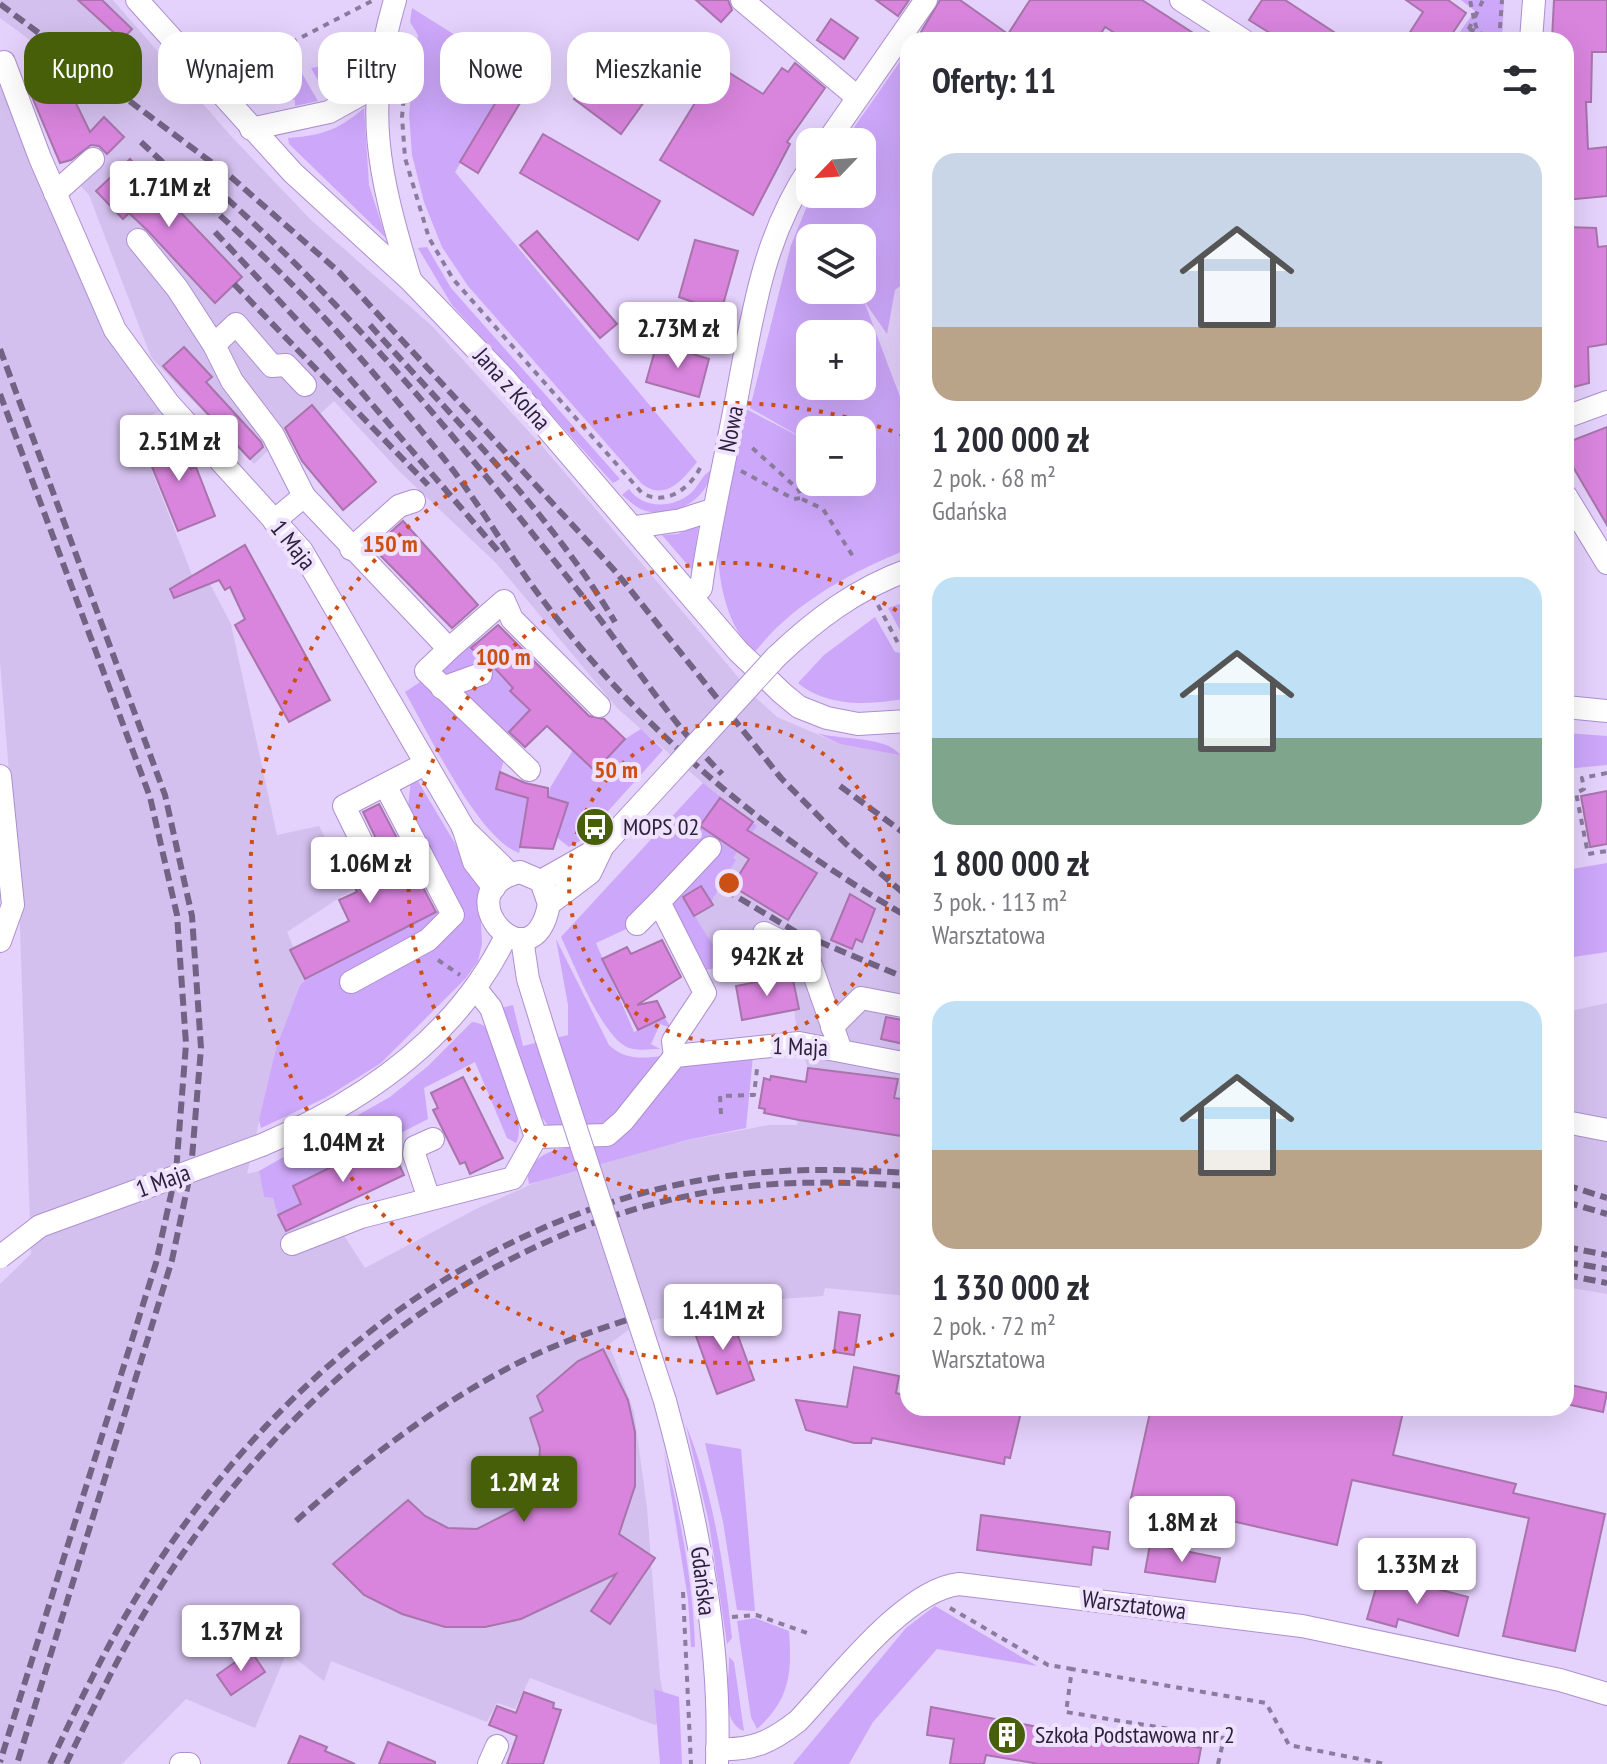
<!DOCTYPE html>
<html lang="pl">
<head>
<meta charset="utf-8">
<style>
  body { margin:0; font-family:"PT Sans Narrow",sans-serif; background:#f2f2f3; color:#2b2b33; height:100vh; display:flex; flex-direction:column; font-size:30px; white-space:nowrap }
  * { box-sizing:border-box; margin:0 }
  p { font-size:26px; color:#7c7c81 }
  .icon { flex:none; width:44px; height:44px; fill:none; stroke:currentColor; stroke-width:2; stroke-linecap:round; stroke-linejoin:round }
  .map { position:relative; flex:1; overflow:hidden }
  .details { position:absolute; left:900px; top:32px; width:674px; height:1384px; display:flex; flex-direction:column; background:#fff; border-radius:24px; box-shadow:0 8px 32px #0002 }
  .details>* { flex:none }
  .top-card { position:absolute; left:24px; top:32px; width:756px; height:72px; display:flex; gap:16px }
  .needle { width:52px; rotate:245deg }
  .fabs { position:absolute; left:796px; top:128px; display:grid; gap:16px }
  .fabs a { display:grid; place-items:center; width:80px; height:80px; border-radius:16px; background:#fff; box-shadow:0 8px 32px #0002; font-size:40px }
  .price { position:absolute; translate:-50% -68px; padding:0 18px; border-radius:8px; background:#fff; color:#222; font-size:26px; line-height:52px; filter:drop-shadow(0 2px 4px #0008) }
  .price::after { content:''; position:absolute; left:50%; top:48px; width:24px; height:18px; margin-left:-12px; background:inherit; clip-path:polygon(0 0,100% 0,50% 100%) }
  .price.on { background:#485f0a; color:#fff }
  ul { padding:0; list-style:none }
  li { display:grid; align-content:center; gap:16px; height:424px; padding:0 32px }
  li span { display:grid; place-items:center; height:248px; border-radius:24px; color:#555 }
  li>.icon { margin-inline-start:auto }
  span .icon { width:144px; height:144px; fill:#fffc; stroke-width:1 }
  li b { font-size:34px }
  h2 { display:flex; justify-content:space-between; align-items:center; height:96px; padding:0 32px; font-size:34px }
  .chip { padding:0 28px; border-radius:24px; background:#fff; box-shadow:0 8px 32px #0002; font-size:28px; line-height:72px }
  .chip.on { background:#485f0a; color:#fff }
  .map>svg:first-child { display:block }
  .built { fill:#d4c0ee }
  .green { fill:#cda7fa; fill-rule:evenodd }
  .building { fill:#d985de; stroke:#a874ab; stroke-width:2 }
  .lines { fill:none; stroke-linecap:round; stroke-linejoin:round }
  .minor-casing { stroke:#ad8fd1; stroke-width:24 }
  .path { stroke:#8b7b9e; stroke-width:4; stroke-dasharray:6 6; stroke-linecap:butt }
  .minor { stroke:#fff; stroke-width:22 }
  .rail { stroke:#726384; stroke-width:6; stroke-dasharray:12 6; stroke-linecap:butt }
  .minor-bridge-casing { stroke:#ad8fd1; stroke-width:24; stroke-linecap:butt }
  .minor-bridge { stroke:#fff; stroke-width:22 }
  .ring { fill:none; stroke:#cc5013; stroke-width:4; stroke-dasharray:4 8 }
  .labels { text-anchor:middle; stroke-width:8; stroke-linejoin:round; paint-order:stroke }
  .street-label { font-size:24px; fill:#2c1f3a; stroke:#eee2fe }
  .poi-label { font-size:24px; fill:#2c1f3a; stroke:#eee2fe; text-anchor:start }
  .centre { fill:#cc5013; stroke:#eee2fe; stroke-width:4 }
  .ring-label { font-size:24px; text-anchor:middle; font-weight:bold; fill:#cc5013; stroke:#eee2fe; stroke-width:8; stroke-linejoin:round; paint-order:stroke }
</style>
</head>
<body>
<div class="map">
<svg width="1607" height="1764" viewBox="0 0 1607 1764">
  <rect width="100%" height="100%" fill="#e4d1fc"/>
  <g class="built">
    <path d="M0,0H113L230,135L311,220L431,325L543,447L755,697L777,717L840,744L908,755V1296L825,1288L823,1296L730,1303L637,1324L609,1344L634,1412L647,1508L660,1678L668,1715L655,1725L530,1678L515,1709L497,1703L487,1722L331,1661L324,1681L287,1652L255,1728L186,1699L122,1764H0V1284L31,1254L19,898L0,661V74L124,360L161,411L129,424L138,446L142,445L197,588L210,584L231,624L277,835L319,826L353,889L287,932L307,979L300,985L276,1048L247,1174L259,1171L264,1197L273,1198L286,1231L311,1220L343,1234L365,1268L476,1209L552,1175L688,1140L769,1125H797L808,1068L799,1043L794,1010L799,1009L787,965L781,961L760,958L726,966L683,897L701,886L711,901L735,861L733,858L756,826L753,822L720,798L618,709L496,563L400,472L334,401L320,414L314,415L308,408L284,429L286,433L254,464L162,369L151,357L89,195L77,182L102,158L72,96L63,100L53,80L64,65L0,18Z"/>
    <path d="M1607,1003V1294L1566,1287V1012Z"/>
  </g>
  <g class="green">
    <path d="M1461,0H1504L1502,40H1454L1475,11Z"/>
    <path d="M412,8L514,72L455,172L697,462C683,479 666,502 642,484L468,286L442,247L424,202L412,155L409,114L418,35L410,22Z"/>
    <path d="M369,34C373,60 346,83 327,96L311,68L323,66Z"/>
    <path d="M908,50V280L895,290L887,334L864,301L908,418V549C851,572 793,603 755,652C728,629 719,585 718,552L746,409L806,440L750,408L791,245L812,194H862V142H844ZM810,238H862V290H810ZM810,334H862V386H810ZM810,430H862V482H810Z"/>
    <path d="M263,61L268,77L300,70L318,101L295,106V100L231,82L218,68Z"/>
    <path d="M364,108L369,185L386,238L289,144L288,138C320,136 339,130 364,108Z"/>
    <path d="M427,247L451,288L620,479L613,483L452,305L418,248Z"/>
    <path d="M712,470C708,500 672,520 643,510C635,507 629,500 622,495L629,489C643,509 672,509 691,493C699,486 702,474 712,470Z"/>
    <path d="M699,523L692,570L662,535L678,534Z"/>
    <path d="M908,601V645L888,608Z"/>
    <path d="M875,617L895,652L908,654V698C872,705 828,708 798,683L824,655Z"/>
    <path d="M466,634L501,668L498,673L503,679L507,676L533,713L522,719L499,742L507,749L496,788L535,801L545,808L550,788L573,750L595,771L625,739L641,729L663,750L583,839L569,847L546,829L521,844L519,853C478,838 428,732 405,692L429,676Z"/>
    <path d="M817,733C839,740 888,736 900,755L840,744Z"/>
    <path d="M1566,733L1607,736V765L1566,769Z"/>
    <path d="M412,771L479,884L482,944L478,961L465,979L381,1063L325,1098L261,1128L259,1120L276,1048L300,985L307,979L439,910L406,825Z"/>
    <path d="M703,783L757,826L733,858L736,860L711,902L701,886L683,897L726,966L706,970L665,895L637,924L596,943L634,1032L665,1018L671,1028L660,1024L651,1044L660,1049C650,1049 638,1051 629,1048C602,1038 574,963 561,937Z"/>
    <path d="M1607,863V952L1567,958L1566,870Z"/>
    <path d="M556,939L609,1045C626,1061 643,1058 665,1056L617,1121L600,1127H549L536,1109L501,1008L513,1005L523,1046L568,1035V1005Z"/>
    <path d="M472,1022C481,1023 488,1027 493,1034C505,1050 527,1127 516,1143L507,1138L475,1062L424,1088L428,1119L387,1140L384,1134L378,1137L380,1142L293,1185L301,1204L278,1215L273,1198L264,1197L259,1171L390,1097L428,1066Z"/>
    <path d="M753,1056L746,1128L687,1140L529,1184L527,1172C545,1142 577,1148 609,1145L676,1070L692,1063Z"/>
    <path d="M686,1425C713,1492 724,1565 732,1638L727,1644L709,1523Z"/>
    <path d="M705,1443L741,1449L755,1611L737,1610L723,1522Z"/>
    <path d="M664,1451C680,1515 693,1580 695,1647H691L688,1599Z"/>
    <path d="M935,1606L1037,1666L937,1649L873,1722L849,1764H793L906,1628Z"/>
    <path d="M755,1618L789,1631C792,1674 790,1699 757,1729L751,1717L737,1621Z"/>
    <path d="M729,1657L734,1662L744,1731C719,1722 730,1678 729,1657Z"/>
    <path d="M654,1689L679,1697L682,1764H660Z"/>
  </g>
  <g class="building">
    <path d="M78,0H102L132,29L122,40Z"/>
    <path d="M696,0H728L732,10L721,22Z"/>
    <path d="M876,0H909L898,16Z"/>
    <path d="M940,0H960L1008,34L1030,0H1142L1204,40H1126L1105,27L1097,40H932L921,32Z"/>
    <path d="M1262,0H1285L1346,40H1281L1249,20Z"/>
    <path d="M1406,0H1448L1466,13L1448,40H1405L1423,12Z"/>
    <path d="M1554,0H1607V52H1592L1591,102H1586L1588,149L1607,147V196L1566,200V40H1552Z"/>
    <path d="M831,19L858,38L844,59L817,40Z"/>
    <path d="M679,41L763,94L782,68L788,72L795,63L825,88L787,142L790,144L753,215L660,160L709,80L671,55Z"/>
    <path d="M47,62L66,98L72,95L90,132L104,117L124,137L107,154L99,146L91,145L71,160L60,163L27,85L35,81L29,70Z"/>
    <path d="M517,67L535,78L478,173L460,162Z"/>
    <path d="M598,67L644,102L621,134L574,99Z"/>
    <path d="M543,134L660,201L638,240L520,173Z"/>
    <path d="M130,159L242,277L215,303L148,231L129,213L123,219L96,191Z"/>
    <path d="M1566,227L1596,228L1598,247L1607,246V344L1588,347L1589,383L1566,389Z"/>
    <path d="M537,231L617,324L600,338L520,245Z"/>
    <path d="M695,240L738,251L721,312L679,297Z"/>
    <path d="M657,343L709,359L699,397L646,382Z"/>
    <path d="M184,347L212,377L206,382L261,442L263,447L250,459L163,366Z"/>
    <path d="M312,405L376,482L343,510L302,461L285,428Z"/>
    <path d="M1607,427V525L1566,455V443Z"/>
    <path d="M177,434L191,469L196,467L215,516L178,531L144,447Z"/>
    <path d="M403,521L478,605L452,628L373,548Z"/>
    <path d="M245,545L330,700L289,722L235,625L245,619L230,587L225,590L219,580L174,598L170,589Z"/>
    <path d="M498,625L589,716L604,719L625,739L595,771L547,726L525,747L509,732L530,710L510,691L513,688L491,664L471,648Z"/>
    <path d="M500,772L525,783L548,788V797L568,803L553,849L520,847L528,798L496,789Z"/>
    <path d="M1607,791V844L1590,847L1581,796Z"/>
    <path d="M720,798L753,822L747,830L817,873L788,920L732,886L749,859L700,826Z"/>
    <path d="M379,804L436,912L305,979L290,950L349,921L339,900L357,892L340,856L351,851L370,885L382,886L389,880L390,867L363,812Z"/>
    <path d="M701,886L713,905L694,916L683,897Z"/>
    <path d="M850,894L875,909L862,942L856,939L852,949L831,940Z"/>
    <path d="M662,940L681,977L637,1005L657,1001L665,1017L638,1030L602,959L627,947L631,954Z"/>
    <path d="M792,975L799,1009L742,1020L736,986Z"/>
    <path d="M886,1017L908,1021V1045L881,1039Z"/>
    <path d="M808,1068L898,1079L894,1098L908,1100V1137L799,1120L764,1113L765,1109L759,1108L764,1078L770,1080L771,1076L806,1082Z"/>
    <path d="M463,1077L503,1158L470,1174L465,1162L460,1164L433,1110L438,1108L431,1093Z"/>
    <path d="M387,1139L404,1175L286,1231L278,1215L301,1204L293,1186Z"/>
    <path d="M729,1311L754,1380L717,1394L692,1325Z"/>
    <path d="M839,1312L860,1315L854,1355L834,1352Z"/>
    <path d="M603,1349L628,1400L635,1432V1486L619,1534L655,1558L610,1624L591,1611L616,1574L521,1619L485,1627H445L402,1614L364,1595L333,1564L408,1500L425,1516L448,1528L477,1529L516,1509L531,1490L539,1463L540,1448L530,1418L543,1411L537,1396L578,1361Z"/>
    <path d="M854,1367L899,1376L896,1393L908,1396V1408H1022L1010,1458L1005,1457L1004,1464L872,1438L871,1443H854L806,1430L796,1400L847,1407Z"/>
    <path d="M1566,1384L1607,1393L1603,1412L1566,1404Z"/>
    <path d="M1151,1408H1404L1393,1455L1516,1484L1513,1493L1605,1514L1575,1651L1503,1636L1529,1518L1352,1480L1337,1545L1131,1498Z"/>
    <path d="M981,1515L1110,1532L1108,1549L1093,1547L1091,1565L977,1550Z"/>
    <path d="M1150,1544L1220,1558L1215,1582L1145,1572Z"/>
    <path d="M1380,1574L1468,1597L1458,1636L1398,1619L1396,1627L1367,1619Z"/>
    <path d="M251,1651L265,1672L231,1695L217,1675Z"/>
    <path d="M524,1692L554,1703L553,1708L561,1710L543,1764H507L517,1736L489,1725L497,1706L516,1713Z"/>
    <path d="M931,1707L1140,1746L1142,1736L1201,1748L1198,1764H1039L986,1755L984,1764H950L954,1739L927,1735Z"/>
    <path d="M300,1736L327,1747L325,1751L355,1764H288Z"/>
    <path d="M388,1742L435,1762V1764H379Z"/>
  </g>
  <g class="lines">
    <g class="minor-casing">
      <g id="minor">
        <path d="M137,0L293,173L410,280L504,378L738,651L782,693L799,707L827,718L858,724L908,721"/>
        <path d="M395,0C363,110 378,172 410,279"/>
        <path d="M742,0L857,97"/>
        <path d="M1181,0L1243,40"/>
        <path d="M1531,40L1534,0"/>
        <path d="M4,62L40,158L115,330L169,404L302,551L463,827L474,862L494,888"/>
        <path d="M251,129L329,112L376,86"/>
        <path d="M827,142L926,0"/>
        <path d="M55,193L93,159"/>
        <path d="M138,240L177,288L214,345L232,381L273,435L304,496"/>
        <path d="M214,345L236,324L272,366L286,365L305,385"/>
        <path d="M1566,417L1607,402"/>
        <path d="M1566,496L1607,563"/>
        <path d="M274,521L304,496L449,649L504,601L512,619L599,706"/>
        <path d="M635,527L681,520L712,510"/>
        <path d="M351,549L399,506L414,501"/>
        <path d="M693,596L701,588C709,528 723,471 734,412C751,326 760,242 810,168"/>
        <path d="M449,649L426,671L529,770"/>
        <path d="M776,657C816,619 856,589 908,570"/>
        <path d="M442,688L481,674"/>
        <path d="M1566,707L1607,711"/>
        <path d="M0,776L13,905L0,941"/>
        <path d="M463,828L510,874"/>
        <path d="M520,872L541,881L549,904C533,992 441,890 520,872Z"/>
        <path d="M377,873L344,806L425,764"/>
        <path d="M541,881L603,846"/>
        <path d="M549,904L590,873L603,846L670,773"/>
        <path d="M637,924L659,902"/>
        <path d="M764,933L807,954L840,1048"/>
        <path d="M522,939L528,979L546,1037"/>
        <path d="M351,982L428,940L453,915L385,785"/>
        <path d="M832,1027L861,998L908,1007"/>
        <path d="M675,1056L673,1041L705,993L659,902L710,848"/>
        <path d="M1566,1122L1607,1130"/>
        <path d="M536,1137L607,1135L623,1121L675,1056L799,1043L908,1064"/>
        <path d="M262,1145C363,1102 457,1037 506,936"/>
        <path d="M429,1199L414,1154L415,1147L433,1139"/>
        <path d="M292,1244L361,1217L513,1178L536,1137L491,1008L476,989"/>
        <path d="M665,1401C697,1518 722,1642 717,1763"/>
        <path d="M717,1749C752,1751 771,1742 798,1721C836,1681 904,1590 959,1584L1302,1626L1560,1680L1607,1694"/>
        <path d="M181,1764H189"/>
        <path d="M489,1764L497,1746"/>
      </g>
    </g>
    <g class="path">
      <path d="M1469,29L1500,40"/>
      <path d="M409,40L402,117L405,158L429,238L453,279L642,493C665,506 689,490 700,468"/>
      <path d="M1463,40L1474,19L1470,0"/>
      <path d="M1480,40L1474,19L1483,0"/>
      <path d="M1499,40L1502,0"/>
      <path d="M223,63L269,54L372,1"/>
      <path d="M741,471L794,499L801,498L799,490L749,445"/>
      <path d="M802,499L823,509L854,558"/>
      <path d="M878,605L899,645"/>
      <path d="M1607,773L1582,778L1584,789L1576,793L1588,854L1607,851"/>
      <path d="M438,960L460,975"/>
      <path d="M721,1114L720,1096L754,1095L757,1069"/>
      <path d="M683,1592L691,1764"/>
      <path d="M950,1608L1048,1665L1072,1669"/>
      <path d="M732,1617L756,1615L807,1633"/>
      <path d="M1218,1764L1224,1738L1066,1712L1072,1669L1266,1703L1289,1745L1385,1764"/>
    </g>
    <use href="#minor" class="minor"/>
    <g class="rail">
      <path d="M0,4L231,177L339,272L616,572L781,778L846,844L908,897"/>
      <path d="M141,142C199,197 260,250 315,308C358,353 398,402 437,450C477,498 507,554 545,603C641,730 770,838 908,917"/>
      <path d="M186,163C333,287 457,438 576,588C625,649 667,719 722,774"/>
      <path d="M215,232L328,353L499,552"/>
      <path d="M234,284L428,485"/>
      <path d="M370,325C455,421 549,511 615,622"/>
      <path d="M0,349L165,795L192,916L201,1048L191,1170L172,1260L17,1764"/>
      <path d="M0,394L150,797L177,915L186,1044L176,1172L156,1263L0,1762"/>
      <path d="M840,786L908,836"/>
      <path d="M724,889L796,932L908,979"/>
      <path d="M1566,1185L1607,1198"/>
      <path d="M1566,1202L1607,1214"/>
      <path d="M1566,1247L1607,1255"/>
      <path d="M1566,1262L1607,1269"/>
      <path d="M1566,1275L1607,1283"/>
      <path d="M296,1521C363,1461 441,1401 522,1361C562,1341 605,1327 648,1313"/>
      <path d="M50,1764C81,1698 113,1633 152,1572C281,1371 486,1209 727,1176C787,1168 848,1169 908,1173"/>
      <path d="M66,1764C96,1702 126,1640 163,1583C284,1395 474,1237 697,1194C766,1180 838,1181 908,1186"/>
    </g>
    <g class="minor-bridge-casing">
      <g id="minor-bridge">
        <path d="M670,773L776,657"/>
        <path d="M546,1037L665,1401"/>
        <path d="M0,1257L40,1226L262,1145"/>
      </g>
    </g>
    <use href="#minor-bridge" class="minor-bridge"/>
  </g>
  <g class="ring">
    <circle cx="729" cy="883" r="160"/>
    <path d="M908 1148A320 320 0 1 1 908 618"/>
    <path d="M905 1330A480 480 0 1 1 905 436"/>
  </g>
  <defs>
    <g id="bus-disc" transform="scale(2)"><circle r="9.5" fill="#485f0a" stroke="#eee2fe"/><path d="M-5-6H5V4H4V6H2V4H-2V6H-4V4H-5ZM-3.5-4V0h7V-4ZM-3.5 1.2v1.5H-2V1.2ZM2 1.2v1.5H3.5V1.2Z" fill="#fff"/></g>
    <g id="building-disc" transform="scale(2)"><circle r="9.5" fill="#485f0a" stroke="#eee2fe"/><path d="M-4-6H4V6H1V3H-1V6H-4ZM-2.5-4.3h1.7v1.8h-1.7ZM.8-4.3h1.7v1.8H.8ZM-2.5-1h1.7V.8h-1.7ZM.8-1h1.7V.8H.8Z" fill="#fff"/></g>
  </defs>
  <g fill-rule="evenodd">
    <use href="#bus-disc" x="595" y="827"/>
    <use href="#building-disc" x="1007" y="1735"/>
  </g>
  <g class="labels">
    <g class="street-label">
      <text transform="translate(512 389) rotate(48)" y="8">Jana z Kolna</text>
      <text transform="translate(731 429) rotate(-79)" y="8">Nowa</text>
      <text transform="translate(293 545) rotate(51)" y="8">1 Maja</text>
      <text transform="translate(800 1047) rotate(2)" y="8">1 Maja</text>
      <text transform="translate(163 1181) rotate(-20)" y="8">1 Maja</text>
      <text transform="translate(703 1581) rotate(83)" y="8">Gdańska</text>
      <text transform="translate(1134 1605) rotate(7)" y="8">Warsztatowa</text>
    </g>
    <g class="poi-label">
      <text x="623" y="835">MOPS 02</text>
      <text x="1035" y="1743">Szkoła Podstawowa nr 2</text>
    </g>
  </g>
  <circle cx="729" cy="883" r="12" class="centre"/>
  <g class="ring-label">
    <text x="390" y="552">150 m</text>
    <text x="503" y="665">100 m</text>
    <text x="616" y="778">50 m</text>
  </g>
</svg>
<div class="fabs">
<a><svg class="needle" viewBox="-14 -14 28 28"><path d="M0-13l5 13h-10z" fill="#e53935"/><path d="M0 13l5-13h-10z" fill="#7c7c81"/></svg></a>
<a><svg class="icon" aria-label="layers" viewBox="0 0 24 24"><path d="M12 4l9 5-9 5-9-5zM3 14l9 5 9-5"/></svg></a>
<a>+</a>
<a>−</a>
</div>
<b class="price" style="left:169px;top:229px">1.71M zł</b>
<b class="price" style="left:678px;top:370px">2.73M zł</b>
<b class="price" style="left:179px;top:483px">2.51M zł</b>
<b class="price" style="left:370px;top:905px">1.06M zł</b>
<b class="price" style="left:767px;top:998px">942K zł</b>
<b class="price" style="left:343px;top:1184px">1.04M zł</b>
<b class="price" style="left:723px;top:1352px">1.41M zł</b>
<b class="price on" style="left:524px;top:1524px">1.2M zł</b>
<b class="price" style="left:1182px;top:1564px">1.8M zł</b>
<b class="price" style="left:1417px;top:1606px">1.33M zł</b>
<b class="price" style="left:241px;top:1673px">1.37M zł</b>
<div class="top-card">
<a class="chip on">Kupno</a>
<a class="chip">Wynajem</a>
<a class="chip">Filtry</a>
<a class="chip">Nowe</a>
<a class="chip">Mieszkanie</a>
</div>
<section class="details">
<h2>Oferty: 11<svg class="icon" aria-label="filters" viewBox="0 0 24 24"><path d="M4 7h16M4 17h16"/><circle cx="9" cy="7" r="2"/><circle cx="15" cy="17" r="2"/></svg></h2>
<ul>
<li><span style="background:linear-gradient(#c9d6e8 70%,#b9a48a 0)"><svg class="icon" aria-label="home" viewBox="0 0 24 24"><path d="M3 11l9-7 9 7M6 9v11h12V9"/></svg></span><div><b>1 200 000 zł</b><p>2 pok. · 68 m²</p><p>Gdańska</p></div></li>
<li><span style="background:linear-gradient(#bfe0f5 65%,#7fa58c 0)"><svg class="icon" aria-label="home" viewBox="0 0 24 24"><path d="M3 11l9-7 9 7M6 9v11h12V9"/></svg></span><div><b>1 800 000 zł</b><p>3 pok. · 113 m²</p><p>Warsztatowa</p></div></li>
<li><span style="background:linear-gradient(#bfe0f5 60%,#b9a48a 0)"><svg class="icon" aria-label="home" viewBox="0 0 24 24"><path d="M3 11l9-7 9 7M6 9v11h12V9"/></svg></span><div><b>1 330 000 zł</b><p>2 pok. · 72 m²</p><p>Warsztatowa</p></div></li>
</ul>
</section>
</div>
</body>
</html>
